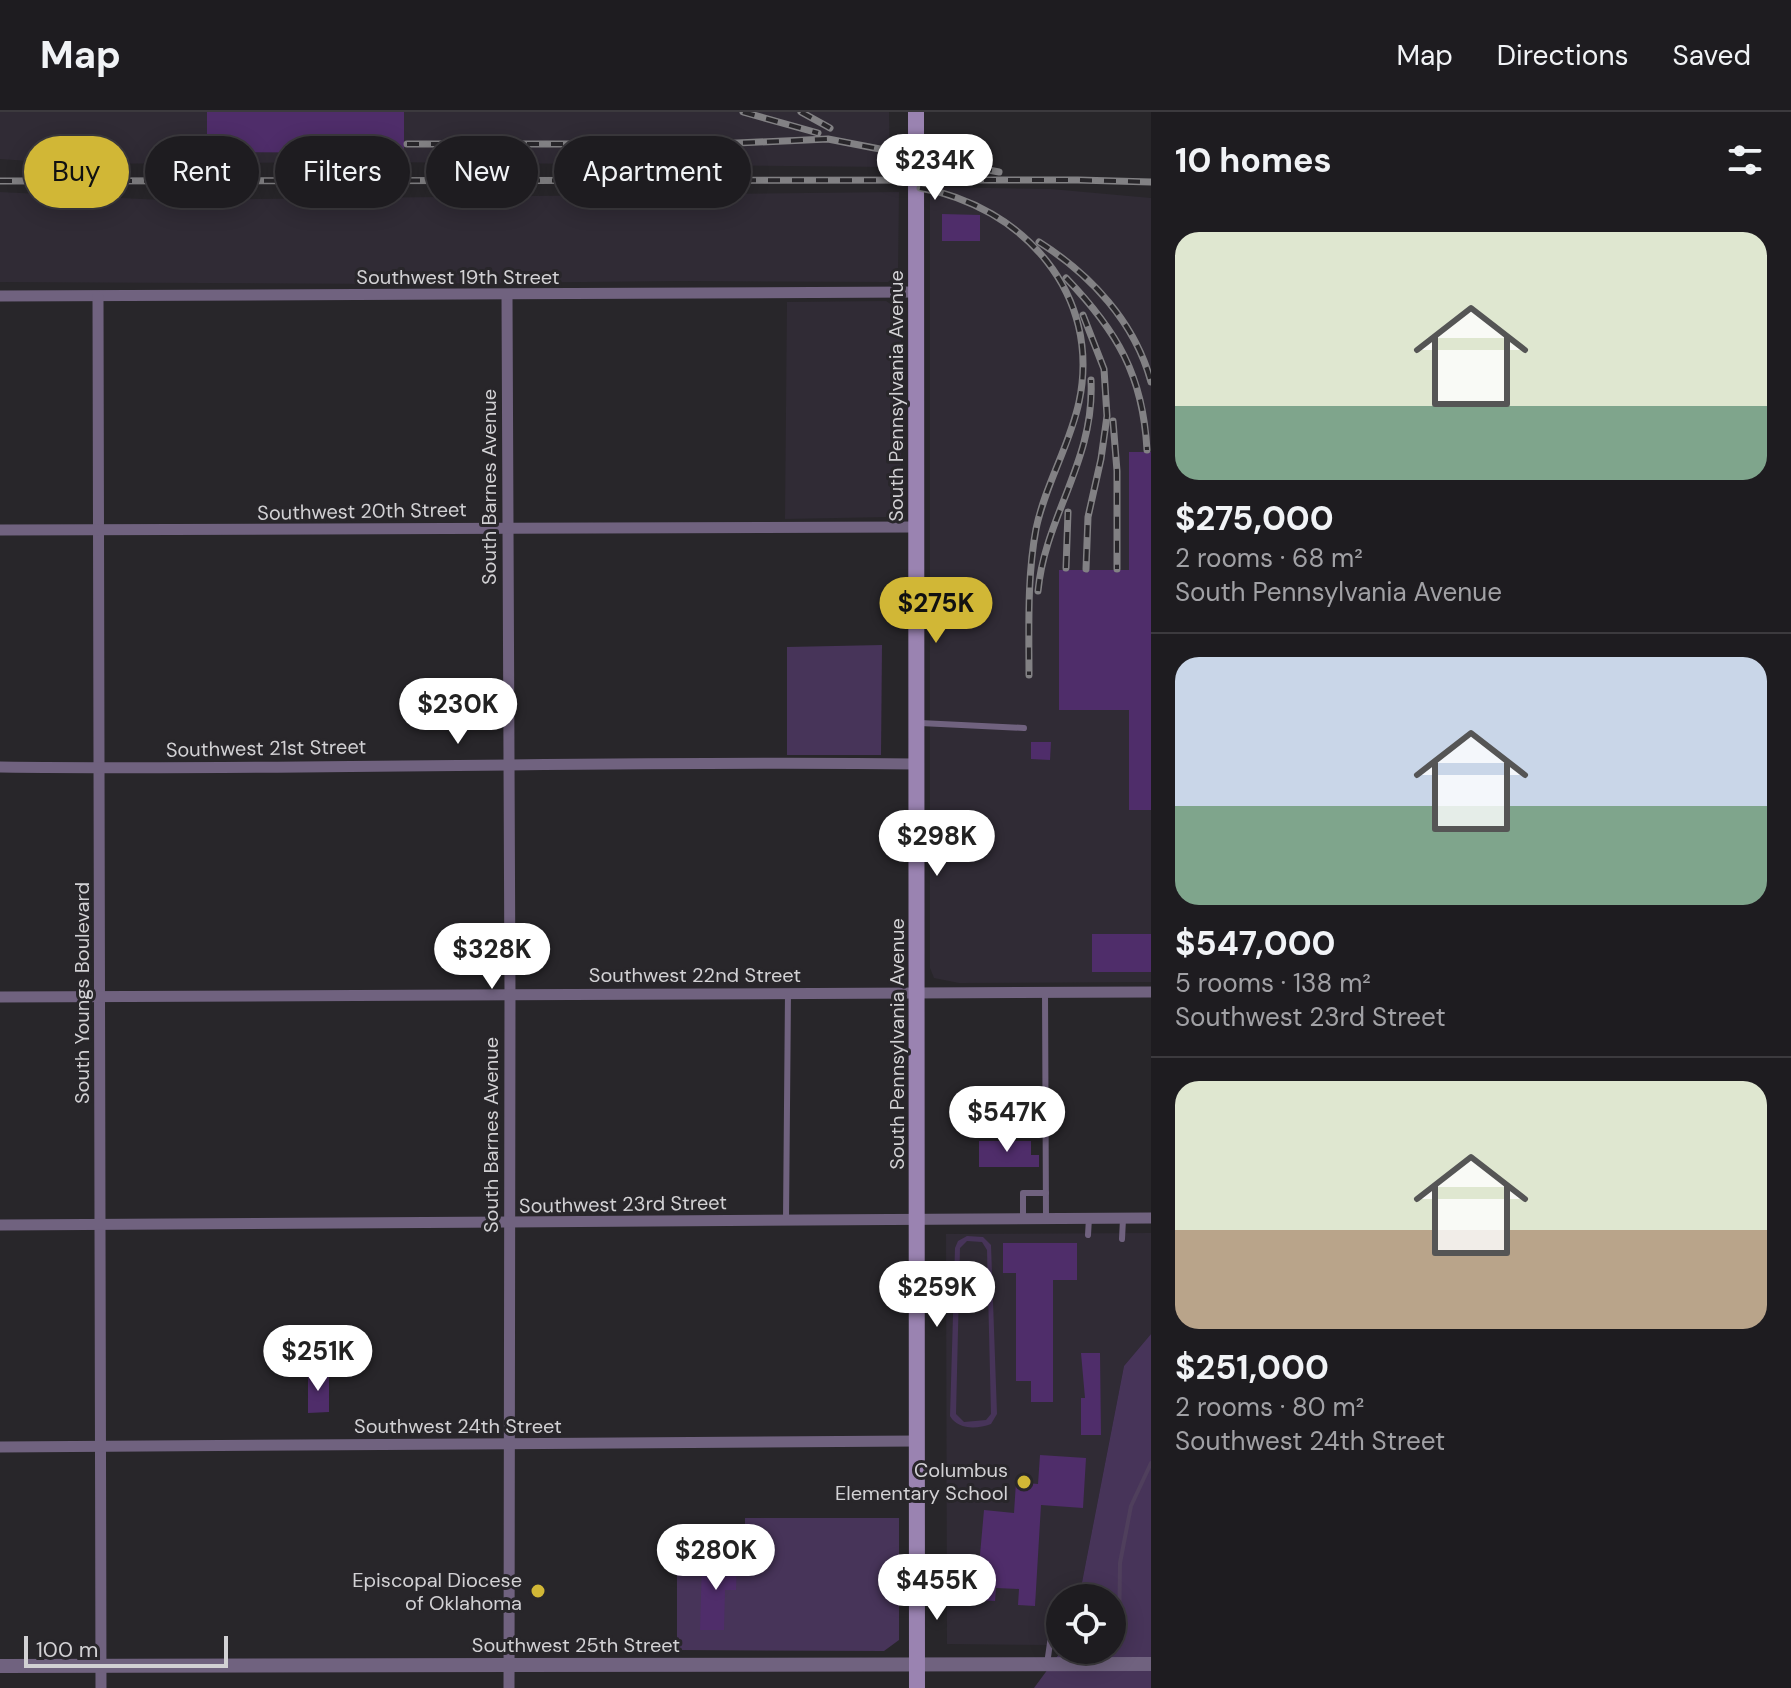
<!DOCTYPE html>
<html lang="en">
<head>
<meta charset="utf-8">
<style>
  body { margin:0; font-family:"DM Sans",sans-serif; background:#262529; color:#f1f3f6; height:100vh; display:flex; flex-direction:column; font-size:30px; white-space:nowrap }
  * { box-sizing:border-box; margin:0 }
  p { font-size:26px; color:#a1a1a5 }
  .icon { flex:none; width:44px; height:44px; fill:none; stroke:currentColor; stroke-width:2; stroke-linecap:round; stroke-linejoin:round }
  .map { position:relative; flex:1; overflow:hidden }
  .sheet { display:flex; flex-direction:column; background:#1e1c20; width:640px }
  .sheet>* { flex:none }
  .hud { position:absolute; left:24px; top:24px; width:760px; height:72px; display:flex; gap:16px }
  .fabs { position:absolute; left:1046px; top:1472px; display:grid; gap:16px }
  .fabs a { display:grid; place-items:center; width:80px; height:80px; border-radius:50%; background:#1e1c20; box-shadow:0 4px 20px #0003,0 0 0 2px #3c3a3e; font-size:40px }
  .scale { position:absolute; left:24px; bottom:20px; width:204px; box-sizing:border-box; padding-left:8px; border:4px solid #d2d1d4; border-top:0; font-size:22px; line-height:28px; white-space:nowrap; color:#d2d1d4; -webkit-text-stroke:6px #28262a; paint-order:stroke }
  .price { position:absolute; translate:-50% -68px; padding:0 18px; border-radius:28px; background:#fff; color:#222; font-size:26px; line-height:52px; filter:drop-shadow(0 2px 4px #0008) }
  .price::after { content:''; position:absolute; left:50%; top:48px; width:24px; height:18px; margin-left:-12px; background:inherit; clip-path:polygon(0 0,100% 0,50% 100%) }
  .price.active { background:#d1b736; color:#111 }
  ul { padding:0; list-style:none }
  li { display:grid; align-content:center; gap:16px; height:424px; padding:0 24px }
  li+li { border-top:2px solid #3c3a3e }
  li span { display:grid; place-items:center; height:248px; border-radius:24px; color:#555 }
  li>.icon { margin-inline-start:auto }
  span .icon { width:144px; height:144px; fill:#fffc; stroke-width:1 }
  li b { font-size:34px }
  h2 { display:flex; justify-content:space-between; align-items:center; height:96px; padding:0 24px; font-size:34px }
  .tag { padding:0 28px; border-radius:36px; background:#1e1c20; box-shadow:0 4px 20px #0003,0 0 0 2px #3c3a3e; font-size:28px; line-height:72px }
  .tag.active { background:#d1b736; color:#111 }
  header { display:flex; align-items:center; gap:48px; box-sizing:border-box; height:112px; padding:0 40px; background:#1e1c20; border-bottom:2px solid #3c3a3e }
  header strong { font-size:38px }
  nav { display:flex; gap:44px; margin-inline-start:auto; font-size:28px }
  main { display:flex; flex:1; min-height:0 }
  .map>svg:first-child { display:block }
  .built { fill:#302b35 }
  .green { fill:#473459; fill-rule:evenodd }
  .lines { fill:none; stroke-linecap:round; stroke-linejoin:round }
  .stream { stroke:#4f3f5c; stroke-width:4 }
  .building { fill:#4f2d6a }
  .service { stroke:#70627f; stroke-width:6 }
  .minor { stroke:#70627f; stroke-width:11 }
  .tertiary { stroke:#70627f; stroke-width:14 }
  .secondary { stroke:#9a83b1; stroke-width:16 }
  .rail-casing { stroke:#828184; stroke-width:7 }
  .rail { stroke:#28262a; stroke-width:4; stroke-dasharray:12; stroke-linecap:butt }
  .poi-dot { fill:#d1b736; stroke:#28262a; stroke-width:3 }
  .labels { text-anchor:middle; stroke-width:6; stroke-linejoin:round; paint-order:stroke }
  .street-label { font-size:20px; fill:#d2d1d4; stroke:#28262a }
  .poi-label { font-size:20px; fill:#d2d1d4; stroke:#28262a; text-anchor:end }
</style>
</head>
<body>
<header>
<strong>Map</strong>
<nav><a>Map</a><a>Directions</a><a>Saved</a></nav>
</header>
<main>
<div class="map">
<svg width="1151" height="1576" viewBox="0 0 1151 1576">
  <rect width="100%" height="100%" fill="#28262a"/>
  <g class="built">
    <path d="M0,0H889L890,55L375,50L72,52L0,47Z"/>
    <path d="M930,75L1051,77L1151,86V870L959,871L934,866L930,856Z"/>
    <path d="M0,80L162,88L899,80L898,162L888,170L684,169L392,172L0,170Z"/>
    <path d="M886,189L901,199V400L890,405L785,407L787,190Z"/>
    <path d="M1151,1121V1222L1124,1254L1079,1486H1060V1528L1050,1533L947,1532L946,1122Z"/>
  </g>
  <g class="green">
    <path d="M882,533L881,643H787V535Z"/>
    <path d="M967,1124L983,1125L991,1133L997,1302L991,1312C977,1317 958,1318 950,1304L955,1136L958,1129ZM967,1129L982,1130L987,1138L991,1302L986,1308L964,1310L956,1302L960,1136Z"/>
    <path d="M1151,1222V1576H1034L1062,1538H1112V1486H1079L1124,1254Z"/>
    <path d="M745,1406H899V1528L884,1539L677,1538V1443L745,1444Z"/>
  </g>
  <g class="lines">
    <path class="stream" d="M1119,1532L1120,1451L1131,1394L1151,1351"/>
  </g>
  <g class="building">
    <path d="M207,0H404V41L207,40Z"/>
    <path d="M942,102L980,103V129H942Z"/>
    <path d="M1129,340H1151V698H1129V598H1059V458H1129Z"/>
    <path d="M1031,630H1051L1050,648L1031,647Z"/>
    <rect x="1092" y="822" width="59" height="38"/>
    <path d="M979,1029H1031V1043H1039V1055H979Z"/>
    <path d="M1003,1131H1077V1168H1053V1290H1031V1269H1016V1161H1003Z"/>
    <path d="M1081,1241H1100L1101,1323H1081V1286H1085Z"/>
    <path d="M329,1261V1300L308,1301V1262Z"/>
    <path d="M1040,1343L1086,1346L1083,1396L1041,1393L1035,1494L1018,1493L1019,1477L996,1476L995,1489L976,1488L984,1398L1014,1401L1016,1370L1038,1372Z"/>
    <path d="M702,1449H737L736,1478H725L724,1518H700Z"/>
  </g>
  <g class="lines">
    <g class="service">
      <path d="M920,611L1024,616"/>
      <path d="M1045,880L1046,1106"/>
      <path d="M1023,1106V1081H1046"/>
      <path d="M786,1108L788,880"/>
      <path d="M1088,1123L1089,1106"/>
      <path d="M1122,1127L1123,1107"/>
      <path d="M1047,1552L1051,1524"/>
    </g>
    <g class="minor">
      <path d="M507,183L510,881L509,1576"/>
      <path d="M0,184L915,180"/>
      <path d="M98,185L101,1576"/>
      <path d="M0,418L916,415"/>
      <path d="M0,655C305,659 611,648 916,652"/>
      <path d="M0,885L1151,880"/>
      <path d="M0,1113L1151,1106"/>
      <path d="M0,1335L917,1329"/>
    </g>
    <path class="tertiary" d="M0,1554L1151,1552"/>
    <path class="secondary" d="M916,0L917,1576"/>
    <g class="rail-casing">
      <g id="rail">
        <path d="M743,0L818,21"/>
        <path d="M801,0L830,16"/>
        <path d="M407,32H715L828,27L999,60"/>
        <path d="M0,69L1078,68L1151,70"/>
        <path d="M920,76C1023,94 1102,182 1079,290C1070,333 1045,373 1036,417C1027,465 1029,514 1029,563"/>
        <path d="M1039,130C1090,162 1135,210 1151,270"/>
        <path d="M1066,166C1117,219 1143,263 1147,338"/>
        <path d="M1083,203L1104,257L1107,304L1101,347L1088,405L1086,457"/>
        <path d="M1113,309L1117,359V457"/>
        <path d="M1066,456L1068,400"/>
        <path d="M1038,479C1045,404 1095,349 1091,268"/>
      </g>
    </g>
    <use href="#rail" class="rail"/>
  </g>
  <g class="poi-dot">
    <circle cx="1024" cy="1370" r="8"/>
    <circle cx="538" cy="1479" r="8"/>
  </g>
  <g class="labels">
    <g class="street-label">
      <text x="458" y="172">Southwest 19th Street</text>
      <text transform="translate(896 284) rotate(-90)" y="7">South Pennsylvania Avenue</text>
      <text transform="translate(489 375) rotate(-90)" y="7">South Barnes Avenue</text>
      <text transform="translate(362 399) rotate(-1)" y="7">Southwest 20th Street</text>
      <text transform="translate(266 636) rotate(-1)" y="7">Southwest 21st Street</text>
      <text x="695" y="870">Southwest 22nd Street</text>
      <text transform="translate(82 881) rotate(-90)" y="7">South Youngs Boulevard</text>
      <text transform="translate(897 932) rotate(-90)" y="7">South Pennsylvania Avenue</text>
      <text transform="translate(491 1023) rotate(-90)" y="7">South Barnes Avenue</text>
      <text transform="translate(623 1092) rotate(-1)" y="7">Southwest 23rd Street</text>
      <text x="458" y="1321">Southwest 24th Street</text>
      <text x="576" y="1540">Southwest 25th Street</text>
    </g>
    <g class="poi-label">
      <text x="1008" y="1365">Columbus<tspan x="1008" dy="23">Elementary School</tspan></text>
      <text x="522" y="1475">Episcopal Diocese<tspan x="522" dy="23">of Oklahoma</tspan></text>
    </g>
  </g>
</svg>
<div class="fabs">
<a><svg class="icon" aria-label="locate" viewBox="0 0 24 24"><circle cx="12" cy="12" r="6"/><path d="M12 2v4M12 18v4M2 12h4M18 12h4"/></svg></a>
</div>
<div class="scale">100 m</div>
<b class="price" style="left:935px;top:90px">$234K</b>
<b class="price active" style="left:936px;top:533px">$275K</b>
<b class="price" style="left:458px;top:634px">$230K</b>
<b class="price" style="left:937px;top:766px">$298K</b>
<b class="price" style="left:492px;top:879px">$328K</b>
<b class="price" style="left:1007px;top:1042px">$547K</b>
<b class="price" style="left:937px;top:1217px">$259K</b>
<b class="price" style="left:318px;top:1281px">$251K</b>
<b class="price" style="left:716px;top:1480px">$280K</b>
<b class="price" style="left:937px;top:1510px">$455K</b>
<div class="hud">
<a class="tag active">Buy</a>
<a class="tag">Rent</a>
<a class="tag">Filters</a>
<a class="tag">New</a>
<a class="tag">Apartment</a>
</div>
</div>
<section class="sheet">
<h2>10 homes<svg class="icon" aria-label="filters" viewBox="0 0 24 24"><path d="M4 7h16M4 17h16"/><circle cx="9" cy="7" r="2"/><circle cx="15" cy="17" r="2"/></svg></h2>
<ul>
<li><span style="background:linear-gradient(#dfe7d0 70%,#7fa58c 0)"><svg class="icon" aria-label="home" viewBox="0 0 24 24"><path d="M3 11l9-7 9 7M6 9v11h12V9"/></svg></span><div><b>$275,000</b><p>2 rooms · 68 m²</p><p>South Pennsylvania Avenue</p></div></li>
<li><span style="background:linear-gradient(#c9d6e8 60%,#7fa58c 0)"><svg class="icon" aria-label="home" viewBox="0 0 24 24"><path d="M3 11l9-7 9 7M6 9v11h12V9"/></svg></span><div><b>$547,000</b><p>5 rooms · 138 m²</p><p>Southwest 23rd Street</p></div></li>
<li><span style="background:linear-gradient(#dfe7d0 60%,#b9a48a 0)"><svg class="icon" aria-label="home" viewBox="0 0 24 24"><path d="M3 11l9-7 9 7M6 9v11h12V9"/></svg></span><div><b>$251,000</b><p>2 rooms · 80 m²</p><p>Southwest 24th Street</p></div></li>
</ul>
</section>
</main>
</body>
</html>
